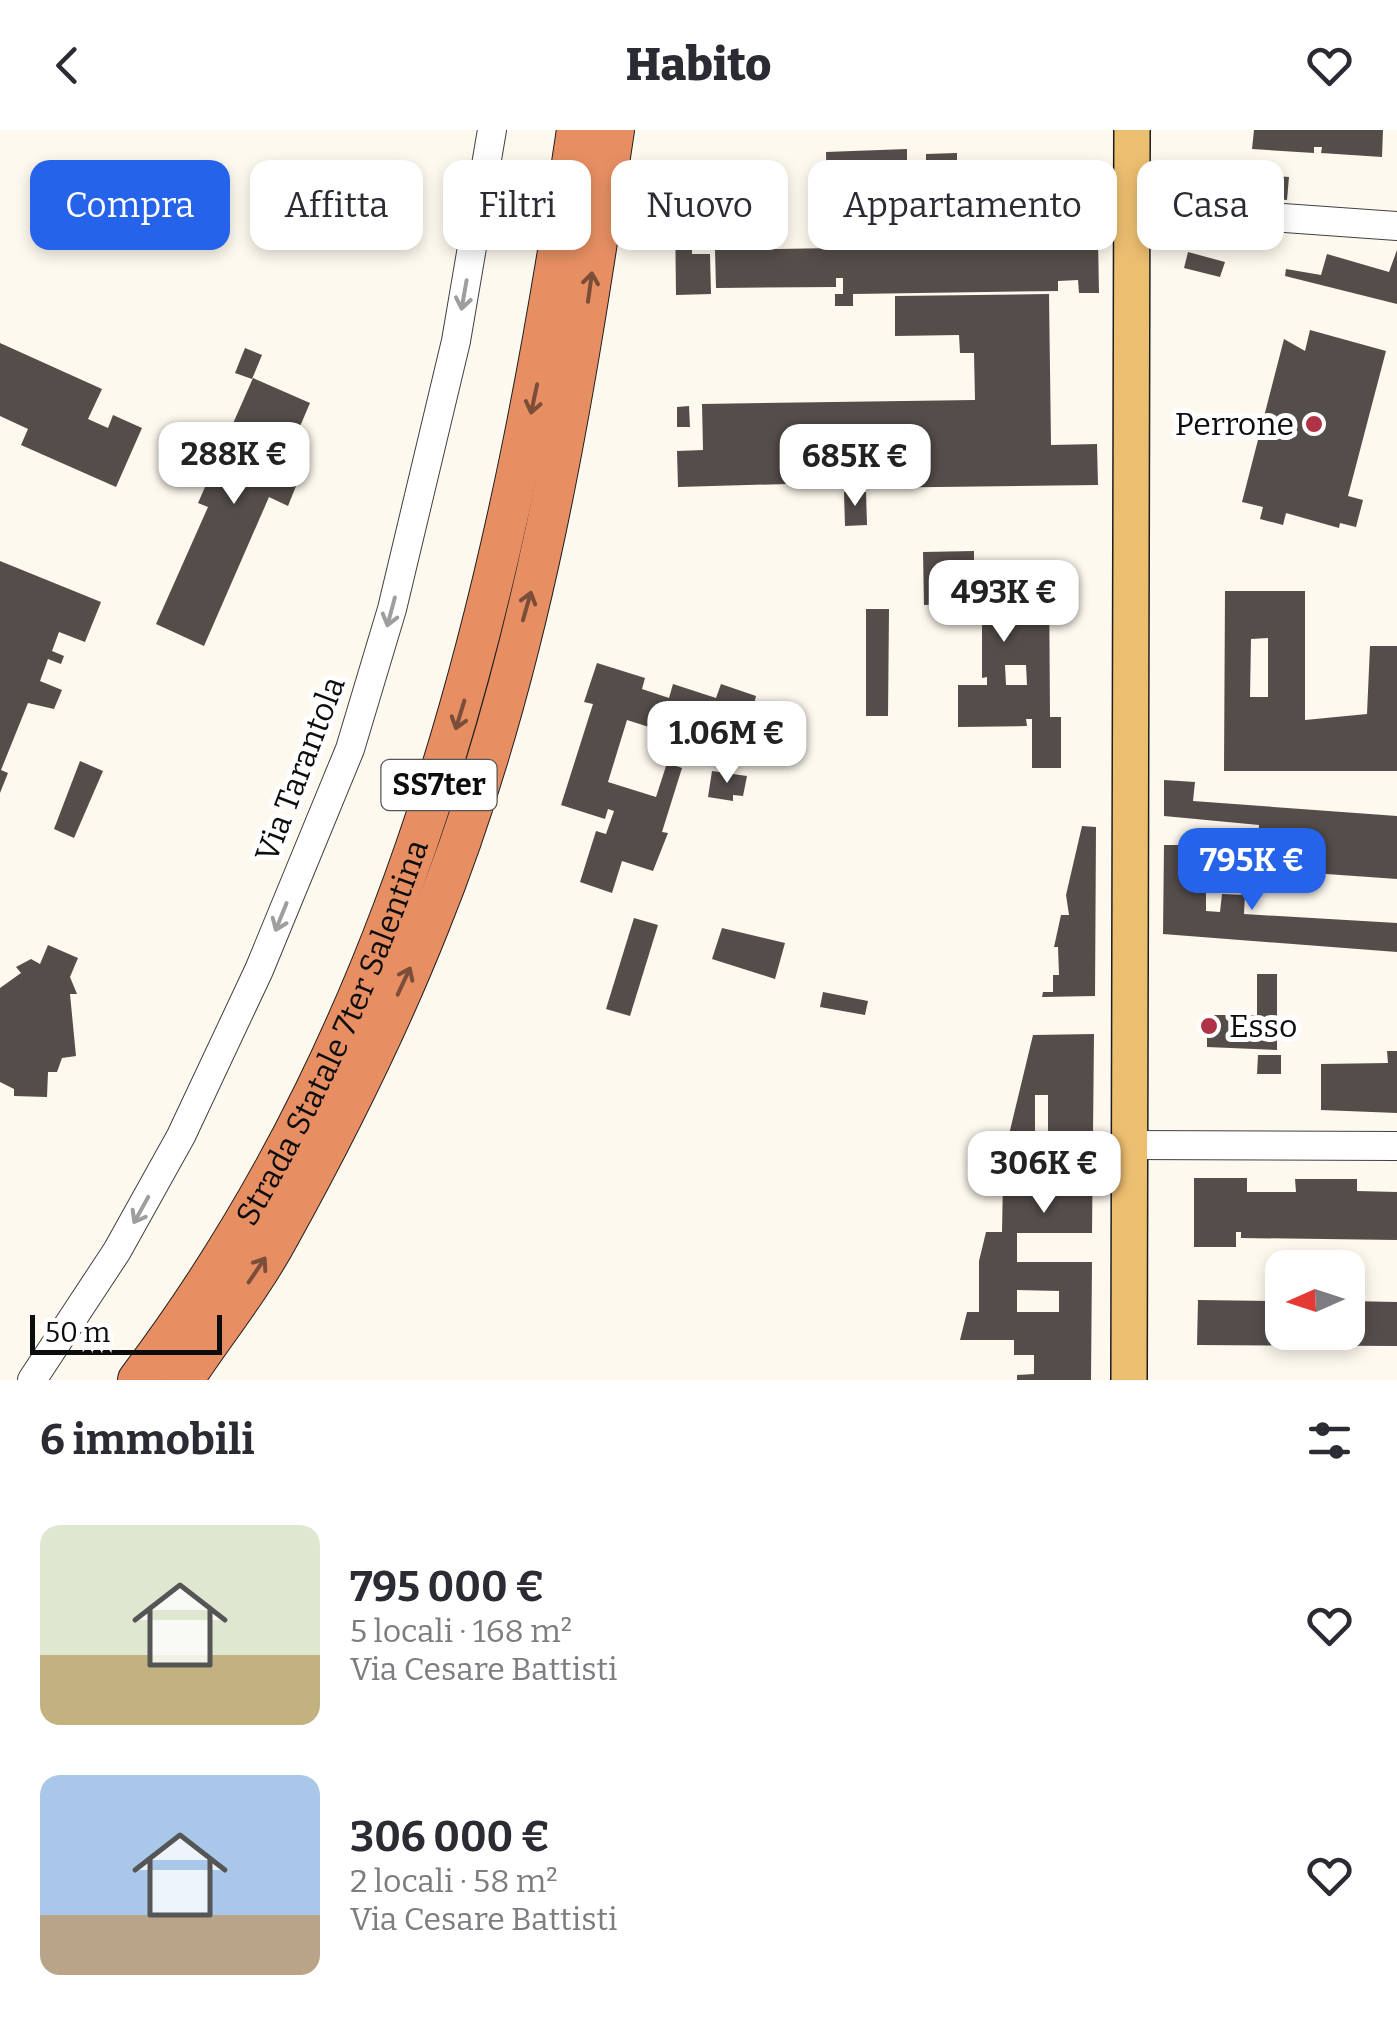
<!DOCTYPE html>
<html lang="it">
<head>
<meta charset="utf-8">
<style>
  body { margin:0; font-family:Bitter,serif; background:#f7f7f7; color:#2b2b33; height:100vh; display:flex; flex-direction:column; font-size:38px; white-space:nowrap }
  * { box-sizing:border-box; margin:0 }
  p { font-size:32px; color:#7c7c81 }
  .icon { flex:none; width:55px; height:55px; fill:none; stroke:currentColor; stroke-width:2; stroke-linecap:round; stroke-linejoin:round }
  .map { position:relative; height:1250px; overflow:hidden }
  .sheet { display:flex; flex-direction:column; background:#fff; flex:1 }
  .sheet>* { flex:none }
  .guide { position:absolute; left:30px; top:30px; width:1338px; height:90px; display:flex; gap:20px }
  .needle { width:65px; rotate:267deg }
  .tools { position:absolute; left:1265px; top:1120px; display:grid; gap:20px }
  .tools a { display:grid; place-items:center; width:100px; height:100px; border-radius:20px; background:#fff; box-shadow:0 5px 15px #0003; font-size:50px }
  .scale { position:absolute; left:30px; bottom:25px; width:192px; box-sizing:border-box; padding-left:10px; border:5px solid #0d0d0d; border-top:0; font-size:28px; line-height:35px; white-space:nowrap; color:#0d0d0d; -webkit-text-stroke:8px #fff; paint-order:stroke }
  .price { position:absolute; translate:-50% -85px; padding:0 22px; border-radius:20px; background:#fff; color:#222; font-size:32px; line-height:65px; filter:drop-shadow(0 2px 5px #0008) }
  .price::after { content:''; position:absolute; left:50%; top:60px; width:30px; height:22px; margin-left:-15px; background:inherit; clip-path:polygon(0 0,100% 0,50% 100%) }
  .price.active { background:#2563eb; color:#fff }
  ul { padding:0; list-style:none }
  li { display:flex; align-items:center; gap:30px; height:250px; padding:0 40px }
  li span { display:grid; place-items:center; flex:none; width:280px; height:200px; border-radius:20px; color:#555 }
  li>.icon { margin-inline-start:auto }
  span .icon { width:120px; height:120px; fill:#fffc; stroke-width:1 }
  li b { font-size:42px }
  h2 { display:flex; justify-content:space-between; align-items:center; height:120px; padding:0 40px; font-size:42px }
  .pill { padding:0 35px; border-radius:20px; background:#fff; box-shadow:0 5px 15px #0003; font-size:35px; line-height:90px }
  .pill.active { background:#2563eb; color:#fff }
  header { display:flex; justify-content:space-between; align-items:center; height:130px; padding:0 40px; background:#fff; font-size:45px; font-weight:800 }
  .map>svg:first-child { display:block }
  .building { fill:#544d4a; fill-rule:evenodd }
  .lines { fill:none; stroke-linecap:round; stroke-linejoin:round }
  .minor-casing { stroke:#404040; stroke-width:30 }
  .major-casing { stroke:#1e1e1e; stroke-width:38 }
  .highway-casing { stroke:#1e1e1e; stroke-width:42 }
  .minor { stroke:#fff; stroke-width:28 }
  .major { stroke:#ecbe70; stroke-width:35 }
  .highway { stroke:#e78f63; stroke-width:40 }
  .oneway { stroke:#7a4e38 }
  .oneway2 { stroke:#9e9e9e }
  .poi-dot { fill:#b03247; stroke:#fff; stroke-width:4 }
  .labels { text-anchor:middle; stroke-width:10; stroke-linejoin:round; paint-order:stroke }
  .shield { fill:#fff; stroke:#565656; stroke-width:2.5 }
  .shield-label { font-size:30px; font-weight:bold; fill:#0d0d0d }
  .poi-label { font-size:32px; fill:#0d0d0d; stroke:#fff; text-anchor:end }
  .street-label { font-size:32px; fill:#0d0d0d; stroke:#fff }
</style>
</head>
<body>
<header><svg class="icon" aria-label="back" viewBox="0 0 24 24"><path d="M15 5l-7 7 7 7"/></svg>Habito<svg class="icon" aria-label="heart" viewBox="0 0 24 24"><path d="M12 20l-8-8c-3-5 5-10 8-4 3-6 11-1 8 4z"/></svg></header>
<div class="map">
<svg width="1397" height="1250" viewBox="0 0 1397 1250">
  <rect width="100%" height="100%" fill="#fdf9ee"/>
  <g class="building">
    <path d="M1254,0H1383L1382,27L1321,23L1322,17H1314V23L1252,19Z"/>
    <path d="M907,19V33H926V24L957,23V33L1077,31V55L1097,54L1099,163H1079L1078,150L1058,151V161L853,164V176H835V164H843V148H836V157L716,158L715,120L837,118V67L827,68L826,22Z"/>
    <path d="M1210,41L1289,47L1287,70L1209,64Z"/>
    <path d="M380,48L418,60L410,83L372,70Z"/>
    <path d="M675,80H720V107L692,108V124H710L711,164L676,165Z"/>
    <path d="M1397,120V174L1285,146L1286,139L1321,145L1327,124L1389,142Z"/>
    <path d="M1188,122L1225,132L1220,147L1184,138Z"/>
    <path d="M1049,164L1051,315L1097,314L1098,355L858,358L857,352L678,357L677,321L703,320L702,274L975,270L974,223H960L959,205L895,206V166Z"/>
    <path d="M1310,200L1386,221L1348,366L1363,370L1356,397L1340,393L1339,398L1286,383L1283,395L1260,389L1263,377L1242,372L1284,209L1305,221Z"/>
    <path d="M0,213L102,259L88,289L108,298L113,285L142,298L116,357L21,315L28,299L0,286Z"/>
    <path d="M245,218L262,225L252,249L235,243Z"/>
    <path d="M253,248L310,273L278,348L296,356L288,376L269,367L204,516L156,494L208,377L198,373Z"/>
    <path d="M689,276L690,297H677V277Z"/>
    <path d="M844,362H866L867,395L845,396Z"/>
    <path d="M974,421V433L1026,432V439H1049L1050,587H1061V638H1032V589H1026L1027,596L958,597V555H987V547L982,548V494L992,493V473L924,475L923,422ZM1006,473H1025V493L1006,494ZM1005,535H1026L1027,555H1006Z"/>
    <path d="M0,431L101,472L85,512L59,502L52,521L64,526L61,534L48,529L40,551L62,560L54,579L28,573L1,640L8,643L0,663Z"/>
    <path d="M1225,461H1305V590L1367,584L1370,516H1397V641H1224ZM1268,508V567H1250L1251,509Z"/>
    <path d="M866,479H889L888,586H866Z"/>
    <path d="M597,533L645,548L642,559L669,568L673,554L716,568L721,554L756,566L752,582L735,580L730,596L706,589L696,619L668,614L671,604L627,590L608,652L656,667L667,633L682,638L662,702L668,703L653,741L622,731L612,763L580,752L596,701L606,704L614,681L608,679L605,689L561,675L593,574L584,572Z"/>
    <path d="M80,631L103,641L74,708L54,699Z"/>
    <path d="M712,641L747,646L743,666L733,665V671L708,667Z"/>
    <path d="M1164,650L1195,652L1193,671L1397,686V749L1256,739L1259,695L1164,686Z"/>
    <path d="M1082,696L1096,697L1095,866L1042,867L1043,862H1053V845H1059L1058,817H1054L1061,785H1069L1066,765Z"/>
    <path d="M1164,715H1206V781L1220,782L1222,764L1245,765L1244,784L1397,793V822L1163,804Z"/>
    <path d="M634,788L658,795L630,886L606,879Z"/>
    <path d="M722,798L785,813L775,849L712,829Z"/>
    <path d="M48,815L78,828L70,847L77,864H70L76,926L62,928L57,942H48L47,967L14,966V959L0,952V858L21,843L16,837L31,829L40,834Z"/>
    <path d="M1257,844H1277V920L1207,917V885H1257Z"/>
    <path d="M823,862L868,871L865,885L820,877Z"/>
    <path d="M1094,904L1092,1103H1017V1132H1092L1091,1250H1017V1245L1034,1244V1225H1014V1210H960L967,1182H979V1131L986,1102H1002L1003,1049L998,1050L1033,905ZM1035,965H1048V1001H1035ZM1017,1160L1059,1161V1182H1017Z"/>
    <path d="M1387,921H1397V983L1321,980V934L1388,933Z"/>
    <path d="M1258,925H1281V944H1257Z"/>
    <path d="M1194,1048H1247V1062H1296L1295,1049H1357V1061L1397,1062V1110L1241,1108V1102H1236V1117H1194Z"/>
    <path d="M1198,1170L1282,1171V1202H1348V1171L1397,1172V1216L1197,1215Z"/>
  </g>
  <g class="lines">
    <g class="minor-casing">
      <g id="minor">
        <path d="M1130,77L1397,96"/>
        <path d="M1129,1015L1397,1016"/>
        <path d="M32,1250L117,1121L181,1006L259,840L350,619L392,479L456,211L492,0"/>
      </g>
    </g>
    <g class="major-casing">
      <path id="major" d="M1129,1250L1132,0"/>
    </g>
    <g class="highway-casing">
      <g id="highway">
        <path id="s1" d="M138,1250C415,884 511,444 577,0"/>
        <path d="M183,1250C215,1202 252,1156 279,1106C335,1005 388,899 430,793C532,541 574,267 614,0"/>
      </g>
    </g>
    <use href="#minor" class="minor"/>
    <use href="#major" class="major"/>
    <use href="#highway" class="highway"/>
  </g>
  <defs><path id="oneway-shaft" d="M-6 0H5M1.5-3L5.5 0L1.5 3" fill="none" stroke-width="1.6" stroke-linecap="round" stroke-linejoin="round" transform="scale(2.5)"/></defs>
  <g class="oneway">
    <use href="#oneway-shaft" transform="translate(590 157) rotate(-82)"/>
    <use href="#oneway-shaft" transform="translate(534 269) rotate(102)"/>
    <use href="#oneway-shaft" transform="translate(527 476) rotate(-74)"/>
    <use href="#oneway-shaft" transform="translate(460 585) rotate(107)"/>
    <use href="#oneway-shaft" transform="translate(404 851) rotate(-65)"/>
    <use href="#oneway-shaft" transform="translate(257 1140) rotate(-56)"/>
  </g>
  <g class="oneway2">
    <use href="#oneway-shaft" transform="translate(464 165) rotate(100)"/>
    <use href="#oneway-shaft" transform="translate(391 482) rotate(105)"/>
    <use href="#oneway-shaft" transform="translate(281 787) rotate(112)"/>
    <use href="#oneway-shaft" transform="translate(141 1080) rotate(119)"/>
  </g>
  <g class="poi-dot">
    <circle cx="1314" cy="294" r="10"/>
    <circle cx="1209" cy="896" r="10"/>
  </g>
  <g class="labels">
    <rect class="shield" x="381.5" y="630" width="115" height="50" rx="8"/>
    <g class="shield-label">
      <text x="439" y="665">SS7ter</text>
    </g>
    <g class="poi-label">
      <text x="1294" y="305">Perrone</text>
      <text x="1229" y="907" text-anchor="start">Esso</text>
    </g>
    <g class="street-label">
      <text transform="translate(300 639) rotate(-69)" y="11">Via Tarantola</text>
      <text dy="11" stroke="none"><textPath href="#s1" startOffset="400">Strada Statale 7ter Salentina</textPath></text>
    </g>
  </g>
</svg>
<div class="tools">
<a><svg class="needle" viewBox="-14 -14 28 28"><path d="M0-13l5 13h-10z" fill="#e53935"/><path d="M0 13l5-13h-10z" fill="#7c7c81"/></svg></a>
</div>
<div class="scale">50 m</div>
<b class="price" style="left:234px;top:377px">288K €</b>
<b class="price" style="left:855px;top:379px">685K €</b>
<b class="price" style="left:1004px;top:515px">493K €</b>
<b class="price" style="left:727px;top:656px">1.06M €</b>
<b class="price active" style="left:1252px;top:783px">795K €</b>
<b class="price" style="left:1044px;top:1086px">306K €</b>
<div class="guide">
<a class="pill active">Compra</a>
<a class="pill">Affitta</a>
<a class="pill">Filtri</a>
<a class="pill">Nuovo</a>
<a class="pill">Appartamento</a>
<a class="pill">Casa</a>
</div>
</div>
<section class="sheet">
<h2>6 immobili<svg class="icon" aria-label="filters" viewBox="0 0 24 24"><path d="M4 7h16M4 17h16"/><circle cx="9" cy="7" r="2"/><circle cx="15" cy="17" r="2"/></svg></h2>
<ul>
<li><span style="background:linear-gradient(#dfe7d0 65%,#c2b280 0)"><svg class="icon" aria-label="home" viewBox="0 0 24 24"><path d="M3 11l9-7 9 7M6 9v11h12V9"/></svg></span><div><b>795 000 €</b><p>5 locali · 168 m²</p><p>Via Cesare Battisti</p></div><svg class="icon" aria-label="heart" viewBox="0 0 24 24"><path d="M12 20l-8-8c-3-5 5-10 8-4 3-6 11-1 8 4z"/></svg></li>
<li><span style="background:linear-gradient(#a9c7e8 70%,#b9a48a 0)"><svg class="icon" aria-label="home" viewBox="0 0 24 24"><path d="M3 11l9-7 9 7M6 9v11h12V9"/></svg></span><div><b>306 000 €</b><p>2 locali · 58 m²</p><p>Via Cesare Battisti</p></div><svg class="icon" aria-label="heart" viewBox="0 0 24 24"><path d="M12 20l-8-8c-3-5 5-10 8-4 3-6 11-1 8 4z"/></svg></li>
</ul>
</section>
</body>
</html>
